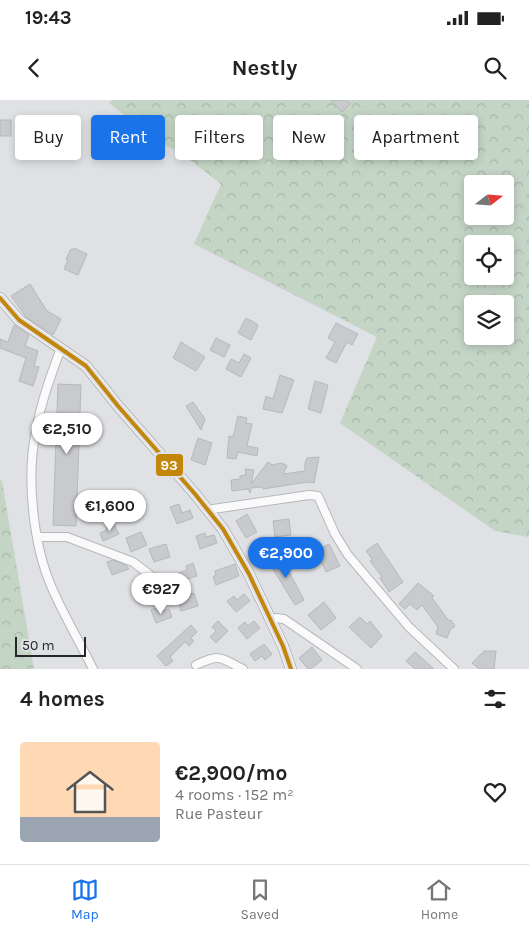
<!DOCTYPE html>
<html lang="en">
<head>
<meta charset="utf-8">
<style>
  body { margin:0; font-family:Karla,sans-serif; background:#f2f2f2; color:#222; height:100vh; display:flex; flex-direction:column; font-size:19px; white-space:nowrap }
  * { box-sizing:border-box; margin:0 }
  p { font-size:16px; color:#767676 }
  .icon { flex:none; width:28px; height:28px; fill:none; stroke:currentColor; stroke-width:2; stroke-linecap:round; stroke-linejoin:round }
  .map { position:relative; height:569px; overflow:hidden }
  .drawer { display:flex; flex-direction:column; background:#fff; flex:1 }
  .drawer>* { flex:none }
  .top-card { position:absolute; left:15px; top:15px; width:500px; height:45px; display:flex; gap:10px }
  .needle { width:32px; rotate:73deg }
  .controls { position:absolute; left:464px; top:75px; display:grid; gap:10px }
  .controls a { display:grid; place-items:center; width:50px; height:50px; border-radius:5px; background:#fff; box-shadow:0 2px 8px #0003; font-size:25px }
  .scale { position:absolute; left:15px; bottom:12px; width:71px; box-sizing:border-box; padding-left:5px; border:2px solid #252628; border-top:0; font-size:14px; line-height:18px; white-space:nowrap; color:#252628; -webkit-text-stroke:4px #dee0e5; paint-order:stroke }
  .price { position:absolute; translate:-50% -42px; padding:0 11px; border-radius:18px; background:#fff; color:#222; font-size:16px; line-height:32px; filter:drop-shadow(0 1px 2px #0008) }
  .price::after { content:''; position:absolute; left:50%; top:30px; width:15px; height:11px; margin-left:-8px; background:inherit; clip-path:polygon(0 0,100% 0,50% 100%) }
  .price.selected { background:#1a73e8; color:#fff }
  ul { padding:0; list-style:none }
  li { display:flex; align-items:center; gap:15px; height:125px; padding:0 20px }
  li span { display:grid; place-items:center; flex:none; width:140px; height:100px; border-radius:5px; color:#555 }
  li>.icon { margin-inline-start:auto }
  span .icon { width:60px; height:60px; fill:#fffc; stroke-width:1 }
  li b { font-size:21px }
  h2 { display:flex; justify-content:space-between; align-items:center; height:60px; padding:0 20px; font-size:21px }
  .tag { padding:0 18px; border-radius:5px; background:#fff; box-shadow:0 2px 8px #0003; font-size:18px; line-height:45px }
  .tag.selected { background:#1a73e8; color:#fff }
  .status { display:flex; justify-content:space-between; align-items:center; height:35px; padding:0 25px; background:#fff; direction:ltr }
  .status svg { height:14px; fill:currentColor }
  header { display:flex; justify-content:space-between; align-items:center; height:65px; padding:0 20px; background:#fff; font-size:22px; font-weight:700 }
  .tabs { display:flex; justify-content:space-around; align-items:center; height:70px; border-top:1px solid #e0e0e0; background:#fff; font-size:14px; color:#767676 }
  .tabs a { display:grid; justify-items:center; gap:2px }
  .tabs .selected { color:#1a73e8 }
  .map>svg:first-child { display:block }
  .forest { fill:url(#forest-crowns); fill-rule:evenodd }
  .building { fill:#c9cacd; stroke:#b6b8ba }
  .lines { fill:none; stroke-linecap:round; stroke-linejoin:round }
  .minor-casing { stroke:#b6b8ba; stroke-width:10 }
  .tertiary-casing { stroke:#b6b8ba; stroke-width:12 }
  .minor { stroke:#fafafb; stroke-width:8 }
  .tertiary { stroke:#fafafb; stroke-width:10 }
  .bus-1-casing { stroke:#dee0e5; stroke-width:8 }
  .bus-1 { stroke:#c2860a; stroke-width:4 }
  .line-badge { stroke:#dee0e5; stroke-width:2 }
  .badge-label { font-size:14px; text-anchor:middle; font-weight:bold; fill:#fff }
</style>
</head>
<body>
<div class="status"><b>19:43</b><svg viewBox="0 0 49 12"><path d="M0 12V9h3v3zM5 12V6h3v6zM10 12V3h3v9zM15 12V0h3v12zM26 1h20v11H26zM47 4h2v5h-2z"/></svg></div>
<header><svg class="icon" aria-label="back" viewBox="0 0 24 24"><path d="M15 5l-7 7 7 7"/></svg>Nestly<svg class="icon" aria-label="search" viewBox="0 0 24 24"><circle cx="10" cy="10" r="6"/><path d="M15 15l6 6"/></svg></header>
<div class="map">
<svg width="529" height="569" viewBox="0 0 529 569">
  <defs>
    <pattern id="forest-crowns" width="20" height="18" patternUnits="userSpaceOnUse" patternTransform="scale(1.25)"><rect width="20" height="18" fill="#c4d5c5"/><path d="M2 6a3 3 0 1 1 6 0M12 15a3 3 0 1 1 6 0" fill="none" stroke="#a8b7a9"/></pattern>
  </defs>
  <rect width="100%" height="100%" fill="#dfe1e4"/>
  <g class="forest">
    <path d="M112,0H529V437L495,431L340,323L377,237L194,144L221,84L181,53L159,42L109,3ZM472,84H505V116H472ZM472,144H505V176H472ZM472,204H505V236H472Z"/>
    <path d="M0,380L2,381L34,569H0Z"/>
  </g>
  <g class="building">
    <path d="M331,0H346L350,4L342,12Z"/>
    <rect x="0" y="20" width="11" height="16"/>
    <path d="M74,148L87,154L78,175L64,169L68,160L66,159L71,149L72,150Z"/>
    <path d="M30,184L47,211L61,219L53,235L26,217L11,196Z"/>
    <path d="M246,218L257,224V225L258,226L251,240L238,233Z"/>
    <path d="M336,223L358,234L352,245L347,242L336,263L326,258L335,242L328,238Z"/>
    <path d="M14,225L29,235L25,246L38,251L34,266L39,267L33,286L19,281L26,258L0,248V239L8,242Z"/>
    <path d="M216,238L230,245L224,257L210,250Z"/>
    <path d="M181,242L205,257L196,271L173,258Z"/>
    <path d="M244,254L251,258L241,277L226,269L231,259L239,263Z"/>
    <path d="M280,275L294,280L282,313L263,309L266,296L273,299Z"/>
    <path d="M315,281L328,285L321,313L308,309Z"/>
    <path d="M58,284L81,285L76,426L53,425Z"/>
    <path d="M193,302L205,319L201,330L186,306Z"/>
    <path d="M238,316L247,318L246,323L252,324L247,346L258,348L257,356L238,352L236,359L227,358L229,336L233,337Z"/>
    <path d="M198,338L212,343L205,365L191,360Z"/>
    <path d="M319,357L314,383L307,382L263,389L262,387L251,388L250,393L248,388V389L232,391L231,380L240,379V376L246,375L245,369L254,370L251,384L268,362L272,365L282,363L287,366L283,374L305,371V363L307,358Z"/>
    <path d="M179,404L182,413L190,410L193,418L177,424L170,407Z"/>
    <path d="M247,414L257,432L246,438L236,421Z"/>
    <path d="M289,419L291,435L275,437L273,421Z"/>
    <path d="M113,422L119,434L103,441L100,433L107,430L106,425Z"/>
    <path d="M141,432L147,445L131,452L126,438Z"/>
    <path d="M205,433L206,437L214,435L217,443L200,449L196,436Z"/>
    <path d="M377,443L403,482L389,492L380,478L382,477L370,461L372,459L366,451Z"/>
    <path d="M166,444L170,457L154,462L149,449Z"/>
    <path d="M329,444L340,466L326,472L316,451Z"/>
    <path d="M279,453L304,500L295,505L273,469L275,468L269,458Z"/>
    <path d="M113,460L127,466L129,469L112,475L107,462Z"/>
    <path d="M193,463L197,476L181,481L178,473L187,470L186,466Z"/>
    <path d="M235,464L239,476L216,485L213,477L216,475L215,471Z"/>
    <path d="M146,479L152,486L143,489L147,499L140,502L133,484Z"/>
    <path d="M418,483L434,496L432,498L449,521L451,520L455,526L450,530L447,538L436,534L438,527L422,505L417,510L410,504L405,509L399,504Z"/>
    <path d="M194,493L198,506L181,511L179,503L187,500L185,495Z"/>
    <path d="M244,494L250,501L236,512L227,501L234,496L237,500Z"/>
    <path d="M324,502L336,518L321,530L308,515Z"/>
    <path d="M159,507L160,512L169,509L172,517L156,523L151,510Z"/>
    <path d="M360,517L367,524L370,521L382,536L371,548L349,527Z"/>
    <path d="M218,521L228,531L216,543L210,537L216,531L212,527Z"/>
    <path d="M254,521L260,528L247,539L238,528L245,522L248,526Z"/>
    <path d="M191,525L197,532L191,538L194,541L189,546L185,542L170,557L173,561L166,566L157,556Z"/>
    <path d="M264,544L272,554L265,560L262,556L255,561L250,554Z"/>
    <path d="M312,547L322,560L311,569H308L299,558Z"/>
    <path d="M484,551H496L494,569H479L472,563Z"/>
    <path d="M415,552L434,569H415L406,561Z"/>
  </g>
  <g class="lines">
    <g class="minor-casing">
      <g id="minor">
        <path d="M61,248C51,275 41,302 36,331C26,377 33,445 52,488C64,516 80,542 93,569"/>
        <path d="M209,411L213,409L309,395L318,396L335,434L348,455L409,527L454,569"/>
        <path d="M37,437H67L133,462L154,478L168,496"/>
        <path d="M270,520L276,518L284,519L357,569"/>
        <path d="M196,565C221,553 220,558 243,569"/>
      </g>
    </g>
    <g class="tertiary-casing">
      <path id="tertiary" d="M0,198L19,220L86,266L118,306L195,394L223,429L249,474L283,546L291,569"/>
    </g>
    <use href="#minor" class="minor"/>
    <use href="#tertiary" class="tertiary"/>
    <g class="bus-1-casing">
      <path id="bus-1" d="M0,198L19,220L86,266L118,306L195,394L223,429L249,474L283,546L291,569"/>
    </g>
    <use href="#bus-1" class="bus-1"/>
  </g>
  <rect class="line-badge" x="155" y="353" width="29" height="24" rx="5" fill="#c2860a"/>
  <g class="badge-label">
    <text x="169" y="370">93</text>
  </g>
</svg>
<div class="controls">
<a><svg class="needle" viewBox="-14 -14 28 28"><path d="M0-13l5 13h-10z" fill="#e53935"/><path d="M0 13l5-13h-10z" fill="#767676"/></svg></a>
<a><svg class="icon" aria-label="locate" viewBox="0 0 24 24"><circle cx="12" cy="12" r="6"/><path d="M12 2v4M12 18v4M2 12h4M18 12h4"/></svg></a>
<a><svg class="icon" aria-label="layers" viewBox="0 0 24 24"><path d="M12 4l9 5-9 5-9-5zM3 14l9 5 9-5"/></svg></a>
</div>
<div class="scale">50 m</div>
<b class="price" style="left:67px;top:355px">€2,510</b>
<b class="price" style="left:110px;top:432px">€1,600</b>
<b class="price selected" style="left:286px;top:479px">€2,900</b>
<b class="price" style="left:161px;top:515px">€927</b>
<div class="top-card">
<a class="tag">Buy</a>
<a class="tag selected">Rent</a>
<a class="tag">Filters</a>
<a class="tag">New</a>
<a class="tag">Apartment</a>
</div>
</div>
<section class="drawer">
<h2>4 homes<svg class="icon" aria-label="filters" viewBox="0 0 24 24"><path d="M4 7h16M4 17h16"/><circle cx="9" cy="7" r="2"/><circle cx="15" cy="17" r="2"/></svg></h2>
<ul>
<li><span style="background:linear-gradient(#ffd9b3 75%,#9aa5b1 0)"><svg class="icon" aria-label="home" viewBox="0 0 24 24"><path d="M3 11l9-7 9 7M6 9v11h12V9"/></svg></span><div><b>€2,900/mo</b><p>4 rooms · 152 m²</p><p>Rue Pasteur</p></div><svg class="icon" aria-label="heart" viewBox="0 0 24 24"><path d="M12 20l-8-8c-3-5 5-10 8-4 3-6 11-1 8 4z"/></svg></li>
</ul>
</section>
<nav class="tabs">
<a class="selected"><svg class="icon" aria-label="map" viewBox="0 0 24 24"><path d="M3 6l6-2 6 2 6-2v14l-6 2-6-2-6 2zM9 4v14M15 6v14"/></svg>Map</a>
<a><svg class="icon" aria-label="saved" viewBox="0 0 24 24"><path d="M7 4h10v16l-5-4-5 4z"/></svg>Saved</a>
<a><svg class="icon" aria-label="home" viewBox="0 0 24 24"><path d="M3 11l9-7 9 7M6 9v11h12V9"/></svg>Home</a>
</nav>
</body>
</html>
